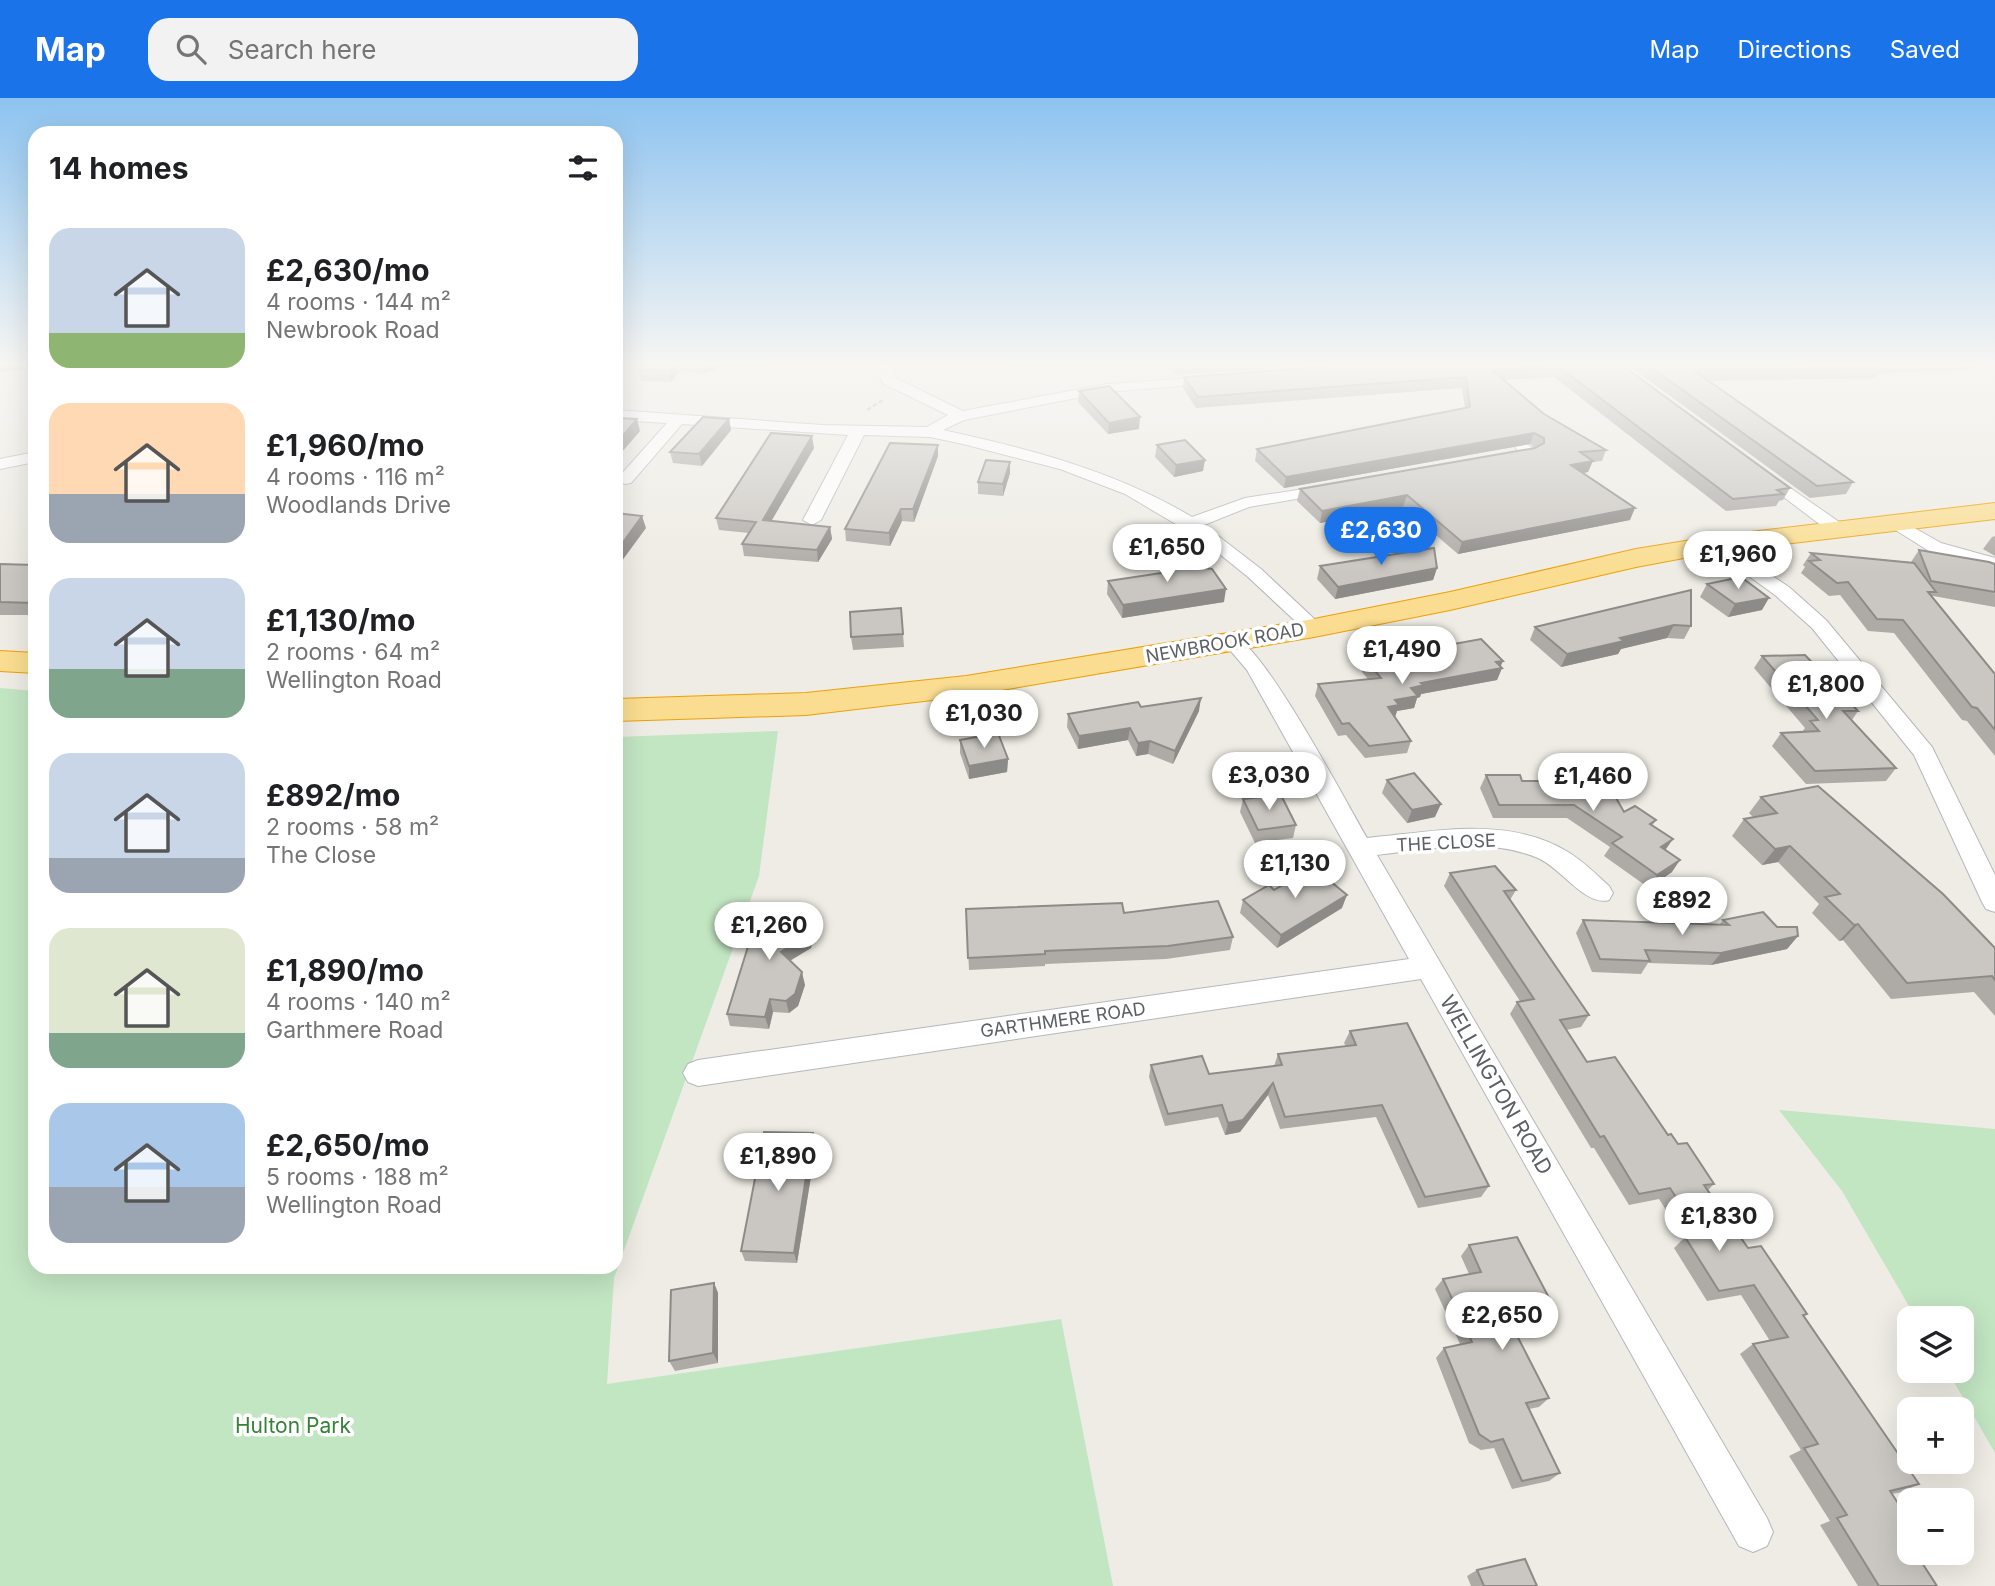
<!DOCTYPE html>
<html lang="en">
<head>
<meta charset="utf-8">
<style>
  body { margin:0; font-family:Inter,sans-serif; background:#f2f2f2; color:#202124; height:100vh; display:flex; flex-direction:column; font-size:26px; white-space:nowrap }
  * { box-sizing:border-box; margin:0 }
  p { font-size:23px; color:#757577 }
  .icon { flex:none; width:38px; height:38px; fill:none; stroke:currentColor; stroke-width:2; stroke-linecap:round; stroke-linejoin:round }
  .map { position:relative; flex:1; overflow:hidden }
  .sheet { position:absolute; left:28px; top:28px; width:595px; height:1148px; display:flex; flex-direction:column; background:#fff; border-radius:21px; box-shadow:0 7px 28px #0002 }
  .sheet>* { flex:none }
  .buttons { position:absolute; left:1897px; top:1208px; display:grid; gap:14px }
  .buttons a { display:grid; place-items:center; width:77px; height:77px; border-radius:14px; background:#fff; box-shadow:0 7px 28px #0002; font-size:35px }
  .price { position:absolute; translate:-50% -60px; padding:0 16px; border-radius:24px; background:#fff; color:#222; font-size:23px; line-height:46px; filter:drop-shadow(0 2px 4px #0008) }
  .price::after { content:''; position:absolute; left:50%; top:42px; width:21px; height:16px; margin-left:-10px; background:inherit; clip-path:polygon(0 0,100% 0,50% 100%) }
  .price.selected { background:#1a73e8; color:#fff }
  ul { padding:0; list-style:none }
  li { display:flex; align-items:center; gap:21px; height:175px; padding:0 21px }
  li span { display:grid; place-items:center; flex:none; width:196px; height:140px; border-radius:21px; color:#555 }
  li>.icon { margin-inline-start:auto }
  span .icon { width:84px; height:84px; fill:#fffc; stroke-width:1 }
  li b { font-size:30px }
  h2 { display:flex; justify-content:space-between; align-items:center; height:84px; padding:0 21px; font-size:30px }
  header { display:flex; align-items:center; gap:42px; box-sizing:border-box; height:98px; padding:0 35px; background:#1a73e8; color:#fff }
  header strong { font-size:33px }
  nav { display:flex; gap:38px; margin-inline-start:auto; font-size:24px }
  .search { width:490px; height:63px; background:#f2f2f2; display:flex; align-items:center; gap:18px; box-sizing:border-box; padding:0 24px; border-radius:21px; color:#757577; font-size:26px }
  .map>svg:first-child { display:block }
  .green { fill:#c2e5c2 }
  .lines { fill:none; stroke-linecap:round; stroke-linejoin:round }
  .street-casing { stroke:#b5b7bb; stroke-width:2 }
  .highway-casing { stroke:#eda006; stroke-width:2 }
  .path { stroke:#99c4a5; stroke-width:2.5; stroke-dasharray:4.5 2.5; stroke-linecap:butt }
  .street { fill:#fff; fill-rule:evenodd }
  .highway { fill:#fadd90; fill-rule:evenodd }
  .wall { fill:#aeaba7 }
  .shaded-wall { fill:#8d8b88 }
  .building { fill:#cac7c2; stroke:#8d8b88; stroke-width:2 }
  .labels { text-anchor:middle; stroke-width:7; stroke-linejoin:round; paint-order:stroke }
  .street-label { font-size:18px; fill:#5c6065; stroke:#fff }
  .near-street-label { font-size:21px; fill:#5c6065; stroke:#fff }
  .near-park-label { font-size:21px; fill:#368238; stroke:#fff }
</style>
</head>
<body>
<header>
<strong>Map</strong>
<div class="search"><svg class="icon" aria-label="search" viewBox="0 0 24 24"><circle cx="10" cy="10" r="6"/><path d="M15 15l6 6"/></svg>Search here</div>
<nav><a>Map</a><a>Directions</a><a>Saved</a></nav>
</header>
<div class="map">
<svg width="1995" height="1488" viewBox="0 0 1995 1488">
  <rect width="100%" height="100%" fill="#eeece4"/>
  <g class="green">
    <path d="M0,590L35,593V1169H616V639L778,633L759,778L614,1180L607,1286L1061,1221L1113,1488H0Z"/>
    <path d="M1779,1012L1995,1031V1355L1947,1272H1962V1220H1916L1842,1093Z"/>
  </g>
  <g class="lines">
    <g class="street-casing">
      <g id="street">
        <path d="M880,268H894L895,280L963,313L1107,286L1221,278V284L1216,285L1107,294L964,322L943,332C1030,351 1115,373 1192,419L1245,400L1336,386L1338,390L1336,394L1249,409L1204,427L1261,471L1324,530L1314,536L1307,534L1248,479L1201,441L1125,396L1060,371L963,346L930,339L864,337L821,422L812,427L803,422L848,337L682,326L631,385L625,386L617,381L667,325L616,322V312L822,327L927,329L948,317L884,286L878,276Z"/>
        <path d="M1522,343L1545,358V364C1533,367 1521,357 1514,348Z"/>
        <path d="M35,354V364L0,371V361Z"/>
        <path d="M1763,371L1842,426L1845,430L1842,434H1830L1757,379L1755,376Z"/>
        <path d="M1895,419L1941,445L1995,460V472L1929,453L1889,428L1886,424Z"/>
        <path d="M1716,441L1789,489L1826,522L1932,649L1995,777V814L1986,811L1982,804L1914,657L1812,530L1775,497L1710,450L1707,446L1710,442Z"/>
        <path d="M1234,539C1263,546 1347,706 1367,740C1432,734 1508,717 1568,754C1583,763 1596,776 1609,788L1613,795L1609,802C1586,809 1561,770 1538,760C1487,739 1430,751 1377,757L1767,1420L1773,1434L1767,1448L1753,1454L1739,1448L1421,881L698,988L688,984L683,975L688,966L698,962L1409,861L1247,572L1224,545Z"/>
      </g>
    </g>
    <g class="highway-casing">
      <g id="highway">
        <path d="M1995,405V421L1716,454L1636,469L1450,512L1314,539L966,598L806,617L616,623V601L806,595L966,578L1314,521L1450,494L1636,451L1716,438Z"/>
        <path d="M0,553L35,555V575L0,573Z"/>
      </g>
    </g>
    <path class="path" d="M867,312L883,302"/>
    <use href="#street" class="street"/>
    <use href="#highway" class="highway"/>
  </g>
  <g class="wall">
    <path d="M642,268H726L705,275L680,273L671,284L641,283L639,272Z"/>
    <path d="M1168,268H1303L1175,277Z"/>
    <path d="M1338,268H1623L1790,390L1783,402L1779,403L1776,408L1726,413L1554,279L1504,282L1544,316L1606,352L1602,363L1592,364L1588,374L1584,375L1630,422L1458,456L1403,409L1320,425L1297,403L1300,391L1535,350L1530,346L1284,390L1255,363L1257,351L1465,310L1462,290L1196,310L1183,290L1184,279Z"/>
    <path d="M1629,268H1988L1963,272L1878,275L1875,280L1708,283L1853,384L1846,396L1810,400Z"/>
    <path d="M1079,293L1139,331L1108,336L1078,304Z"/>
    <path d="M729,321L731,332L702,368L673,365L670,354Z"/>
    <path d="M938,347V358L914,424L902,423L890,448L846,443L845,431Z"/>
    <path d="M1157,347L1203,373L1174,379L1155,359Z"/>
    <path d="M814,350L771,423L830,429L832,441L818,464L744,458L742,446L749,435L719,432L716,420Z"/>
    <path d="M1010,375L1003,398L978,396V384Z"/>
    <path d="M1995,438V458L1983,451L1992,439Z"/>
    <path d="M1919,452L1995,466V509L1933,498L1932,499L1995,576V658L1967,623L1962,622L1894,535L1868,533L1840,497L1829,498L1801,475L1805,469L1803,467L1811,455L1911,464Z"/>
    <path d="M0,466L35,467V517H0Z"/>
    <path d="M1162,466L1224,504L1122,520L1107,496L1108,483L1161,475Z"/>
    <path d="M1320,468L1437,470L1433,482L1335,501L1317,481Z"/>
    <path d="M1707,486L1762,512L1728,519L1700,499Z"/>
    <path d="M901,510L904,549L853,552L851,539Z"/>
    <path d="M1594,516L1691,528L1684,541L1667,540L1621,551L1618,556L1561,569L1530,542L1535,529Z"/>
    <path d="M1762,558L1858,613L1852,622L1896,670L1886,683L1806,686L1772,648L1781,635L1802,634L1805,630L1754,570Z"/>
    <path d="M1366,562L1501,568L1502,570L1497,582L1421,596L1420,599L1417,600L1414,610L1397,613L1395,619L1411,643L1407,655L1365,660L1346,637L1338,638L1315,598L1318,586L1368,581L1362,574Z"/>
    <path d="M1141,609L1199,613L1173,666L1148,656L1136,658L1128,642L1078,651L1067,629L1068,616Z"/>
    <path d="M960,642L1008,661L1007,674L969,681L960,655Z"/>
    <path d="M1486,677L1522,683H1574L1577,677L1624,714L1656,722L1652,728L1666,752L1672,774L1649,790L1604,758L1610,749L1567,720H1493L1480,690Z"/>
    <path d="M1387,682L1435,719L1407,725L1382,695Z"/>
    <path d="M1761,699L1995,850V918L1974,894L1891,901L1843,842L1839,843L1812,815L1819,806L1778,764L1762,767L1732,738L1744,721L1753,719L1749,715Z"/>
    <path d="M1243,701L1296,727L1293,740L1255,745L1240,714Z"/>
    <path d="M1450,775L1516,792L1510,802L1589,917L1581,929L1566,932L1587,964L1678,1046L1714,1086L1708,1092L1748,1150L1807,1216L1804,1219L1919,1386L1902,1394L1892,1396L1909,1422V1428L1900,1431L1937,1488H1858L1820,1427L1830,1423L1789,1358L1801,1352L1740,1256L1753,1246L1770,1243L1741,1197L1707,1203L1674,1150L1684,1140L1659,1101L1629,1107L1594,1050H1591L1510,916L1517,904L1520,903L1444,788Z"/>
    <path d="M1274,792L1342,810L1277,850L1240,815L1243,802Z"/>
    <path d="M966,811L1124,815L1233,839L1230,852L1166,861L1045,866V868L969,872Z"/>
    <path d="M812,822L814,834L811,850L790,863L805,887L798,908L789,915L773,914L769,931L730,928L727,916Z"/>
    <path d="M1583,822L1719,827L1723,822L1777,829L1798,838L1787,851L1711,867L1648,865L1641,876L1592,874L1576,835Z"/>
    <path d="M1350,933L1489,1088L1481,1099L1418,1110L1376,1019L1280,1031L1268,997L1240,1034L1225,1037L1218,1019L1165,1028L1149,979L1151,967L1209,976L1274,968L1278,956L1346,948L1344,945Z"/>
    <path d="M813,1035L816,1047L797,1165L745,1163L741,1153Z"/>
    <path d="M1469,1147L1556,1213L1546,1223L1513,1229L1549,1300L1539,1309L1529,1311L1560,1375L1549,1383L1512,1391L1494,1350L1481,1352L1469,1345L1436,1260L1444,1250L1460,1246L1435,1191L1443,1181L1469,1176L1461,1158Z"/>
    <path d="M714,1185L718,1195V1265L675,1273L669,1263Z"/>
    <path d="M1477,1472L1537,1488H1471L1467,1478Z"/>
  </g>
  <g class="shaded-wall">
    <path d="M0,268H35V270L0,274Z"/>
    <path d="M673,268H678L680,273L671,284L669,273Z"/>
    <path d="M704,268H726L705,275Z"/>
    <path d="M1966,268H1988L1963,272Z"/>
    <path d="M1140,319L1139,331L1108,336L1109,325Z"/>
    <path d="M637,321L640,333L616,361V346Z"/>
    <path d="M729,321L731,332L702,368L699,356Z"/>
    <path d="M1534,335L1530,346L1284,390L1286,379Z"/>
    <path d="M812,338L814,350L765,434L763,422Z"/>
    <path d="M938,347V358L914,424L913,411Z"/>
    <path d="M1205,362L1203,373L1174,379L1176,367Z"/>
    <path d="M1593,363L1588,374L1567,378L1571,367Z"/>
    <path d="M1010,364V375L1003,398V386Z"/>
    <path d="M1407,397L1403,409L1320,425L1322,413Z"/>
    <path d="M1635,410L1630,422L1458,456L1462,444Z"/>
    <path d="M901,411L902,423L890,448L889,435Z"/>
    <path d="M642,418L646,430L616,471V454Z"/>
    <path d="M830,429L832,441L818,464L817,452Z"/>
    <path d="M1437,470L1433,482L1335,501L1338,489Z"/>
    <path d="M1226,491L1224,504L1122,520L1123,507Z"/>
    <path d="M1769,500L1762,512L1728,519L1735,506Z"/>
    <path d="M1674,527L1667,540L1621,551L1618,556L1561,569L1567,556L1620,540Z"/>
    <path d="M1503,563L1500,570H1502L1497,582L1421,596L1420,599L1417,600L1414,610L1397,613L1395,619L1388,609L1395,602L1411,590L1421,585Z"/>
    <path d="M1201,600L1199,613L1173,666L1175,653Z"/>
    <path d="M1130,630L1128,642L1078,651L1079,638Z"/>
    <path d="M1150,643L1148,656L1136,658L1138,645Z"/>
    <path d="M1008,661L1007,674L969,681V668Z"/>
    <path d="M1441,706L1435,719L1407,725L1412,712Z"/>
    <path d="M1673,741L1664,754L1661,749Z"/>
    <path d="M1790,748L1778,764L1762,767L1775,751Z"/>
    <path d="M1680,762L1672,774L1649,790L1657,777Z"/>
    <path d="M1347,797L1342,810L1277,850L1281,837Z"/>
    <path d="M812,822L814,834L811,850L784,866L781,854Z"/>
    <path d="M1858,826L1843,842L1839,843L1854,827Z"/>
    <path d="M1798,838L1787,851L1711,867L1721,855Z"/>
    <path d="M802,874L805,887L798,908L789,915L786,903Z"/>
    <path d="M770,901L773,914L769,931L765,919Z"/>
    <path d="M1273,985L1268,997L1240,1034L1225,1037L1228,1025Z"/>
    <path d="M813,1035L816,1047L797,1165L794,1155Z"/>
    <path d="M714,1185L718,1195V1265L713,1255Z"/>
  </g>
  <g class="building">
    <path d="M642,268H673L669,273L639,272Z"/>
    <path d="M1338,268H1556L1492,272L1544,316L1606,352L1580,354L1593,363L1571,367L1635,410L1462,444L1407,397L1322,413L1300,391L1535,350L1544,345V340L1534,335L1286,379L1257,351L1470,309L1466,279L1198,299L1184,279Z"/>
    <path d="M1558,268H1623L1790,390L1777,392L1783,396L1733,401Z"/>
    <path d="M1649,268H1879L1881,269L1693,272L1853,384L1817,388Z"/>
    <path d="M1109,288L1140,319L1109,325L1079,293Z"/>
    <path d="M703,319L729,321L699,356L670,354Z"/>
    <path d="M616,320L637,321L616,346Z"/>
    <path d="M771,335L812,338L763,422L830,429L817,452L742,446L756,424L716,420Z"/>
    <path d="M1185,342L1205,362L1176,367L1157,347Z"/>
    <path d="M890,345L938,347L913,411H901L889,435L845,431Z"/>
    <path d="M986,362L1010,364L1003,386L978,384Z"/>
    <path d="M616,415L642,418L616,454Z"/>
    <path d="M1434,450L1437,470L1338,489L1320,468Z"/>
    <path d="M1919,452L1989,464L1995,466V494L1931,483Z"/>
    <path d="M1811,455L1914,465L1936,494H1928L1995,576V632L1977,610L1972,609L1903,522L1877,521L1848,484L1837,485L1809,463L1820,462Z"/>
    <path d="M1192,462L1197,469L1212,471L1226,491L1123,507L1108,483L1168,474L1162,466Z"/>
    <path d="M0,466L35,467V505L0,504Z"/>
    <path d="M1741,479L1769,500L1735,506L1707,486Z"/>
    <path d="M1691,492V528L1674,527L1620,540L1624,543L1567,556L1535,529Z"/>
    <path d="M901,510L903,536L851,539L850,514Z"/>
    <path d="M1481,541L1503,563L1496,564L1502,570L1421,585L1424,587L1411,590L1418,598L1395,602L1399,607L1388,609L1411,643L1369,648L1349,625L1342,626L1318,586L1381,580L1366,562Z"/>
    <path d="M1805,557L1858,613H1843L1896,670L1815,673L1781,635L1819,633L1810,623L1818,622L1762,558Z"/>
    <path d="M1201,600L1175,653L1150,643L1138,645L1130,630L1079,638L1068,616L1138,604L1141,609Z"/>
    <path d="M998,635L1008,661L969,668L960,642Z"/>
    <path d="M1414,675L1441,706L1412,712L1387,682Z"/>
    <path d="M1486,677H1520L1522,683H1580L1577,677H1603L1624,714L1635,708L1656,722L1650,726L1673,741L1661,749L1680,762L1657,777L1612,745L1622,739L1574,707H1499Z"/>
    <path d="M1818,688L1943,796L1995,850V882L1992,878L1907,885L1858,826L1854,827L1825,799L1840,796L1790,748L1775,751L1744,721L1777,715L1761,699Z"/>
    <path d="M1281,697L1296,727L1258,732L1243,701Z"/>
    <path d="M1495,768L1516,792L1504,793L1589,917L1560,922L1587,964L1615,959L1668,1037L1671,1036L1678,1046L1687,1045L1714,1086L1704,1087L1748,1150L1761,1148L1807,1216L1803,1217L1919,1386L1890,1393L1909,1422V1427L1899,1429L1909,1445V1454H1915L1937,1488H1879L1837,1420L1847,1417L1804,1350L1818,1346L1753,1246L1788,1239L1754,1187L1719,1193L1685,1139L1700,1136L1670,1090L1639,1096L1604,1038L1600,1039L1517,904L1534,901L1450,775Z"/>
    <path d="M1313,769L1347,797L1281,837L1243,802L1269,787L1274,792Z"/>
    <path d="M1218,803L1233,839L1168,848L1045,853V856L968,860L966,811L1122,805L1124,815Z"/>
    <path d="M760,810L804,814L812,822L808,837L781,854L802,874L795,896L786,903L770,901L765,919L727,916Z"/>
    <path d="M1763,814L1777,829H1797L1798,838L1721,855L1645,852L1650,863L1600,861L1583,822L1729,827L1723,822Z"/>
    <path d="M1407,925L1489,1088L1425,1099L1382,1007L1285,1019L1273,985L1243,1022L1228,1025L1222,1007L1168,1016L1151,967L1202,958L1209,976L1282,967L1278,956L1356,947L1350,933Z"/>
    <path d="M764,1034L813,1035L794,1155L741,1153Z"/>
    <path d="M1517,1139L1556,1213L1509,1222L1549,1300L1526,1305L1560,1375L1522,1383L1503,1341L1491,1344L1479,1336L1444,1250L1472,1244L1443,1181L1481,1174L1469,1147Z"/>
    <path d="M714,1185L713,1255L669,1263L671,1192Z"/>
    <path d="M1525,1461L1537,1488H1484L1477,1472Z"/>
  </g>
  <linearGradient id="sky" x2="0" y2="1"><stop stop-color="#8dc3f0"/><stop offset="0.56" stop-color="#f7f6f3"/><stop offset="1" stop-color="#f7f6f3" stop-opacity="0"/></linearGradient>
  <rect width="1995" height="476" fill="url(#sky)"/>
  <g class="labels">
    <g class="street-label">
      <text transform="translate(1225 545) rotate(-10)" y="6">NEWBROOK ROAD</text>
      <text transform="translate(1446 745) rotate(-3)" y="6">THE CLOSE</text>
      <text transform="translate(1063 922) rotate(-8)" y="6">GARTHMERE ROAD</text>
    </g>
    <g class="near-street-label">
      <text transform="translate(1496 987) rotate(60)" y="7">WELLINGTON ROAD</text>
    </g>
    <g class="near-park-label">
      <text x="293" y="1335">Hulton Park</text>
    </g>
  </g>
</svg>
<div class="buttons">
<a><svg class="icon" aria-label="layers" viewBox="0 0 24 24"><path d="M12 4l9 5-9 5-9-5zM3 14l9 5 9-5"/></svg></a>
<a>+</a>
<a>−</a>
</div>
<b class="price selected" style="left:1381px;top:469px">£2,630</b>
<b class="price" style="left:1167px;top:486px">£1,650</b>
<b class="price" style="left:1738px;top:493px">£1,960</b>
<b class="price" style="left:1402px;top:588px">£1,490</b>
<b class="price" style="left:1826px;top:623px">£1,800</b>
<b class="price" style="left:984px;top:652px">£1,030</b>
<b class="price" style="left:1269px;top:714px">£3,030</b>
<b class="price" style="left:1593px;top:715px">£1,460</b>
<b class="price" style="left:1295px;top:802px">£1,130</b>
<b class="price" style="left:1682px;top:839px">£892</b>
<b class="price" style="left:769px;top:864px">£1,260</b>
<b class="price" style="left:778px;top:1095px">£1,890</b>
<b class="price" style="left:1719px;top:1155px">£1,830</b>
<b class="price" style="left:1502px;top:1254px">£2,650</b>
<section class="sheet">
<h2>14 homes<svg class="icon" aria-label="filters" viewBox="0 0 24 24"><path d="M4 7h16M4 17h16"/><circle cx="9" cy="7" r="2"/><circle cx="15" cy="17" r="2"/></svg></h2>
<ul>
<li><span style="background:linear-gradient(#c9d6e8 75%,#8fb573 0)"><svg class="icon" aria-label="home" viewBox="0 0 24 24"><path d="M3 11l9-7 9 7M6 9v11h12V9"/></svg></span><div><b>£2,630/mo</b><p>4 rooms · 144 m²</p><p>Newbrook Road</p></div></li>
<li><span style="background:linear-gradient(#ffd9b3 65%,#9aa5b1 0)"><svg class="icon" aria-label="home" viewBox="0 0 24 24"><path d="M3 11l9-7 9 7M6 9v11h12V9"/></svg></span><div><b>£1,960/mo</b><p>4 rooms · 116 m²</p><p>Woodlands Drive</p></div></li>
<li><span style="background:linear-gradient(#c9d6e8 65%,#7fa58c 0)"><svg class="icon" aria-label="home" viewBox="0 0 24 24"><path d="M3 11l9-7 9 7M6 9v11h12V9"/></svg></span><div><b>£1,130/mo</b><p>2 rooms · 64 m²</p><p>Wellington Road</p></div></li>
<li><span style="background:linear-gradient(#c9d6e8 75%,#9aa5b1 0)"><svg class="icon" aria-label="home" viewBox="0 0 24 24"><path d="M3 11l9-7 9 7M6 9v11h12V9"/></svg></span><div><b>£892/mo</b><p>2 rooms · 58 m²</p><p>The Close</p></div></li>
<li><span style="background:linear-gradient(#dfe7d0 75%,#7fa58c 0)"><svg class="icon" aria-label="home" viewBox="0 0 24 24"><path d="M3 11l9-7 9 7M6 9v11h12V9"/></svg></span><div><b>£1,890/mo</b><p>4 rooms · 140 m²</p><p>Garthmere Road</p></div></li>
<li><span style="background:linear-gradient(#a9c7e8 60%,#9aa5b1 0)"><svg class="icon" aria-label="home" viewBox="0 0 24 24"><path d="M3 11l9-7 9 7M6 9v11h12V9"/></svg></span><div><b>£2,650/mo</b><p>5 rooms · 188 m²</p><p>Wellington Road</p></div></li>
</ul>
</section>
</div>
</body>
</html>
